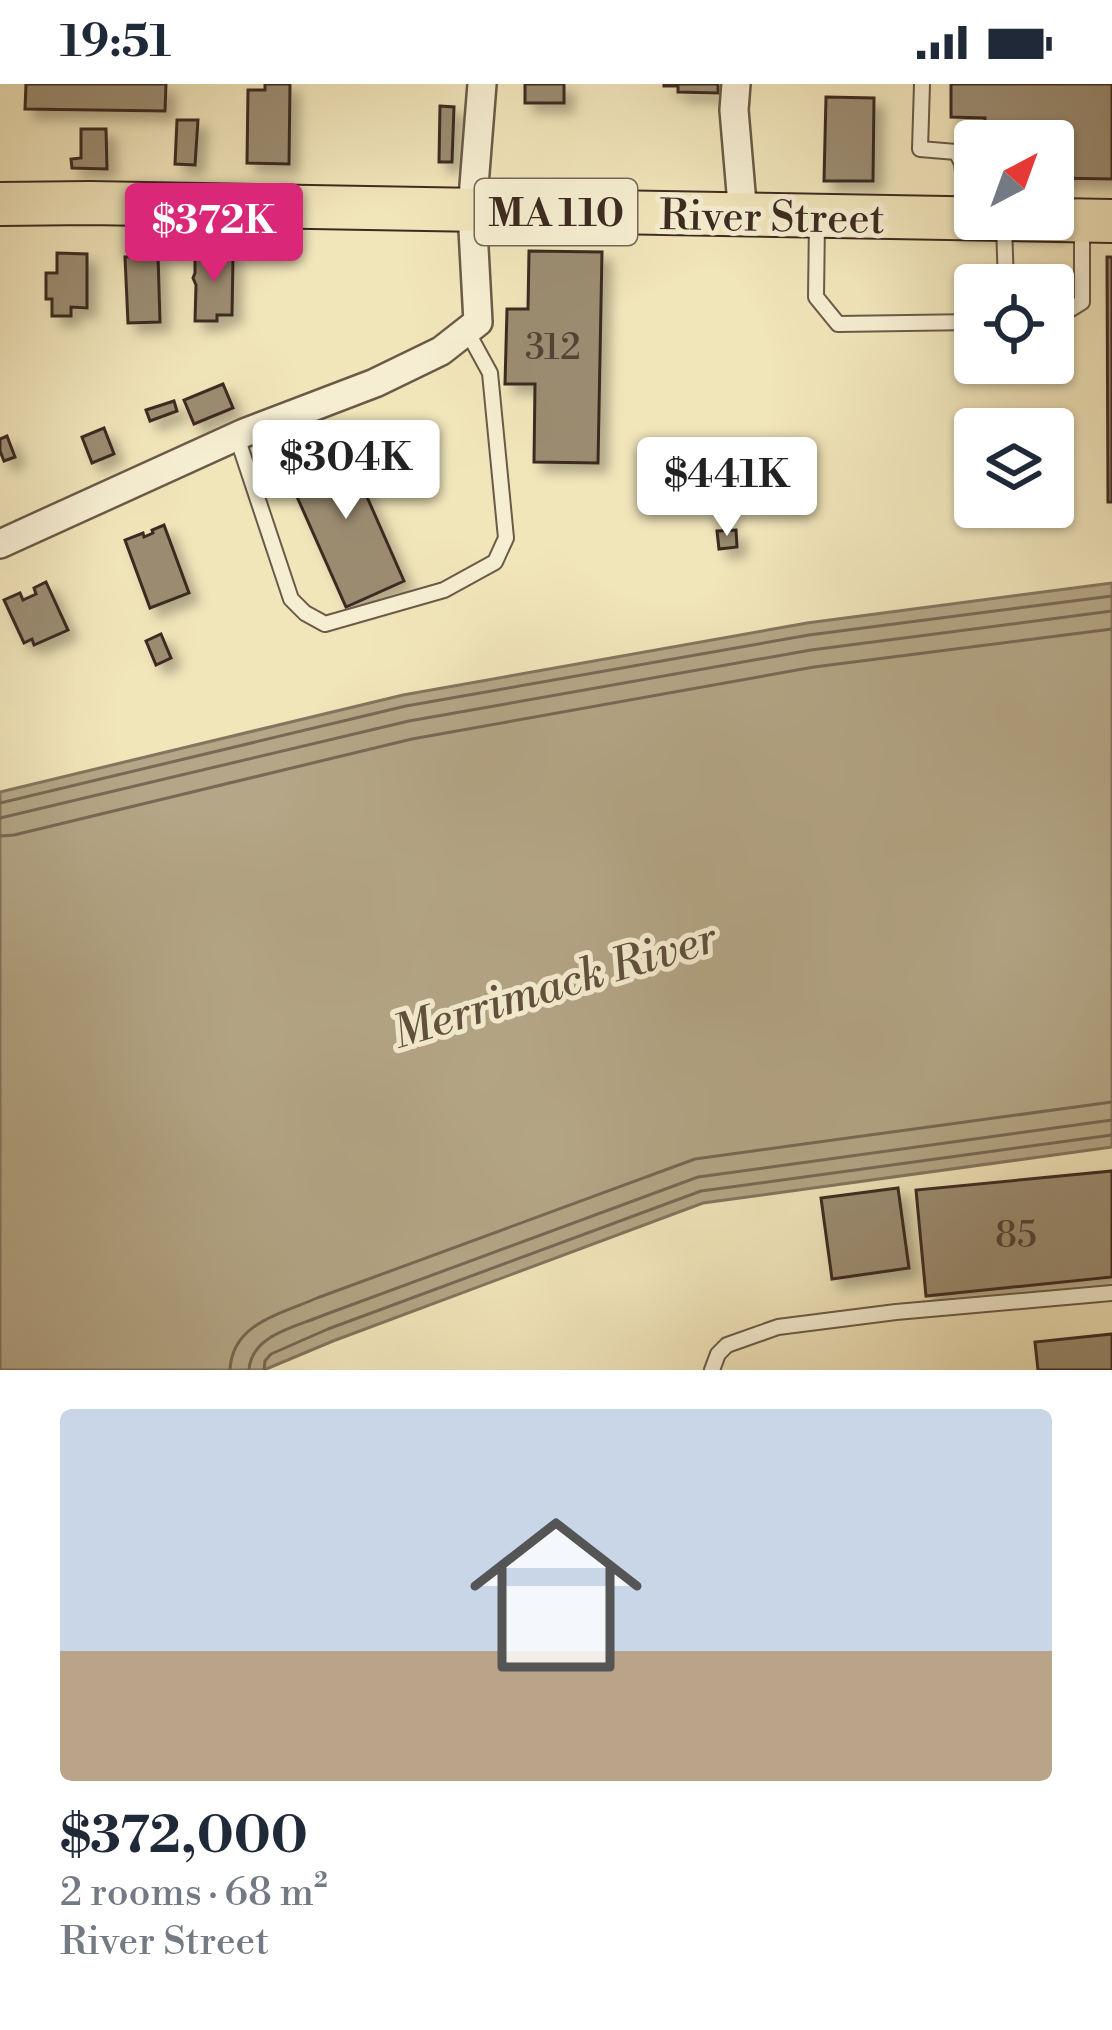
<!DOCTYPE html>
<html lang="en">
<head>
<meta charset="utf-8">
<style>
  body { margin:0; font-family:"Libre Bodoni",serif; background:#f6f6f7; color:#1f2937; height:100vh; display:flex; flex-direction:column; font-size:45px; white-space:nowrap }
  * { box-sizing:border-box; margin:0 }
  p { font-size:39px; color:#747a83 }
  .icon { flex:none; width:66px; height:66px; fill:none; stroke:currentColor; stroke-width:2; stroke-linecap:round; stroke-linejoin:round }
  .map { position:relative; height:1286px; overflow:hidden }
  .panel { display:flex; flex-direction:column; background:#fff; flex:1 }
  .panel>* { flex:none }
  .needle { width:78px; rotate:41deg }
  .controls { position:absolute; left:954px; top:36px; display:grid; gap:24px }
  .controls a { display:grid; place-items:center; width:120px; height:120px; border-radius:12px; background:#fff; box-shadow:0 3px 9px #0004; font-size:60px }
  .price { position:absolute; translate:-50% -102px; padding:0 27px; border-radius:12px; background:#fff; color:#222; font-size:39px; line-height:78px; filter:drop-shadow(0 3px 6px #0008) }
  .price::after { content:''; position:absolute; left:50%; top:72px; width:36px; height:27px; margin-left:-18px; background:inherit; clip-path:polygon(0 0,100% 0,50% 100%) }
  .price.selected { background:#db2777; color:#fff }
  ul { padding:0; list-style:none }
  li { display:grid; align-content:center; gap:24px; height:636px; padding:0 60px }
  li span { display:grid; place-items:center; height:372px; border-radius:12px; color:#555 }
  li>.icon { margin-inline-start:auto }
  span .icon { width:216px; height:216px; fill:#fffc; stroke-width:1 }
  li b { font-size:51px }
  .status { display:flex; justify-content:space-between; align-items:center; height:84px; padding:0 60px; background:#fff; direction:ltr }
  .status svg { height:33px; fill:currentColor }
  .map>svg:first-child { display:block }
  .water { fill:#b4a686; stroke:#84755e; stroke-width:3 }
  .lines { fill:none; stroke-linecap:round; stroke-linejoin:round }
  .shore { stroke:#786854; stroke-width:3 }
  .building { fill:#9b8c71; stroke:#3d2b21; stroke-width:3; filter:url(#shadow) }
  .service-casing { stroke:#6a5a47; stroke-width:18 }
  .minor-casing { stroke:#6a5a47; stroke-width:32 }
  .primary-casing { stroke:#3d2b21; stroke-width:46 }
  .service { stroke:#f6eed2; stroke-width:14 }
  .minor { stroke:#f6eed2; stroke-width:27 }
  .primary { stroke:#f1e5ba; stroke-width:42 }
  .labels { text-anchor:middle; stroke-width:10; stroke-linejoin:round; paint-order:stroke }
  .number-label { font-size:36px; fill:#544335 }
  .shield { fill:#f6eed2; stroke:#746656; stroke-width:3 }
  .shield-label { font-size:39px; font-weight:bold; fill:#3d2b21 }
  .street-label { font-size:42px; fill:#3d2b21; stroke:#f6eed2 }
  .water-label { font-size:45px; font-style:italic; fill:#61503f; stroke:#f6eed2 }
</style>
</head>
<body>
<div class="status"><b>19:51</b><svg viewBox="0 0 49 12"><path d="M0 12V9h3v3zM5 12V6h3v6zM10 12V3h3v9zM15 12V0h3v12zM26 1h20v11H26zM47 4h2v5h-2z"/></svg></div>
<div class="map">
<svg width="1112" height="1286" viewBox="0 0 1112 1286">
  <defs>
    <filter id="shadow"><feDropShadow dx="9" dy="9" stdDeviation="6" flood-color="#0004"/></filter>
  </defs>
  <rect width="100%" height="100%" fill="#f1e5ba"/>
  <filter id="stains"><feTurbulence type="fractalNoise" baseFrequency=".00167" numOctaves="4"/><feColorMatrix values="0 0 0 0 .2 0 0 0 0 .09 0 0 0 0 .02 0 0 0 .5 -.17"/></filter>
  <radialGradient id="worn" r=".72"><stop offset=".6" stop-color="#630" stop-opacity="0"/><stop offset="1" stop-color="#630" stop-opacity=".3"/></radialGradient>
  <path class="water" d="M1112,499V1063L703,1119L333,1257L264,1286H0V708L403,611L807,539Z"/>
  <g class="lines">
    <g class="shore">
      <path d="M0,719L406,622L809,551L1112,512"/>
      <path d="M0,734L409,637L811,566L1112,527"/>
      <path d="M0,752L14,751L412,655L814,583L1112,545"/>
      <path d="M230,1286C232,1239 281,1230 317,1214L695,1075L1112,1018"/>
      <path d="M249,1286C251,1251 296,1243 324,1231L698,1093L1112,1036"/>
      <path d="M264,1286L265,1277L271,1270L328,1245L701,1107L1112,1051"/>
    </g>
  </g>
  <g class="building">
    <path d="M26,0H166L165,27L25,25Z"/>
    <path d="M265,0H290L289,80L247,79L248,6H265Z"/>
    <rect x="525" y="0" width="39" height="19"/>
    <path d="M664,0H718V9L678,8V2H664Z"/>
    <path d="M951,0H1112V95L1053,94V57H985V34L951,33Z"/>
    <path d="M826,13L874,14L873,97H824Z"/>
    <path d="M440,22L454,23L452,78H439Z"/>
    <path d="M177,36H198L195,81L175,80Z"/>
    <path d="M81,45H106L107,85L72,84L71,75L81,74Z"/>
    <path d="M213,165H229V173L233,174L232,231H217V237H195L196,201L193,194L195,189V170H213Z"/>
    <path d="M529,167L602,168L598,379L534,378L535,300H505L507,225H528Z"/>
    <path d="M57,169L87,170V224L71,223V232H52V215H46V189H57Z"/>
    <path d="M158,171L160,238L128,239L125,173Z"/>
    <path d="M1107,173H1112V418H1108Z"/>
    <path d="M223,300L233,324L194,340L184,316Z"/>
    <path d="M174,317L177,327L150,337L146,326Z"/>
    <path d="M104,344L114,370L92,379L82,353Z"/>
    <path d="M7,352L15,373L4,377L0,367V355Z"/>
    <path d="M361,355L376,390L360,397L404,497L346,523L286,388Z"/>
    <path d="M164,441L189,509L150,524L125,456L143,449L144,453L153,449L152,446Z"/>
    <path d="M736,446L737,463L719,465L717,447Z"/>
    <path d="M46,498L68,546L34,561L32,555L24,559L4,516L20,509L23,516L36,510L34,504Z"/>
    <path d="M161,550L171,574L156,581L146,557Z"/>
    <path d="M1112,1087V1193L926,1212L916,1106Z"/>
    <path d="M898,1104L909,1184L832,1195L821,1114Z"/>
    <path d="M1112,1250V1286H1038L1035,1258Z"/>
  </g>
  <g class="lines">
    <g class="service-casing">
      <g id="service">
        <path d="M922,0L920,65L956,68L962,79L968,130"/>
        <path d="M817,138L816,213L838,240L975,238"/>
        <path d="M1004,140L1006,201"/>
        <path d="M1053,236L1082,218V144"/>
        <path d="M237,353L291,515L305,529L325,540L444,506L495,478L506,454L490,289L467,247"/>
        <path d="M712,1286L718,1270L727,1261L778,1243L896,1228L1112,1209"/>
      </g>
    </g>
    <g class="minor-casing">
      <g id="minor">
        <path d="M736,0L734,26L743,132"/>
        <path d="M0,460L244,349L375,299L441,267L478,238L472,127L482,0"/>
      </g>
    </g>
    <g class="primary-casing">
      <path id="primary" d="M0,120L90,119L1112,137"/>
    </g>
    <use href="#service" class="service"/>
    <use href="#minor" class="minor"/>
    <use href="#primary" class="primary"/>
  </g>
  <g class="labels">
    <g class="number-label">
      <text x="553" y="275">312</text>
      <text x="1016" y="1163">85</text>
    </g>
    <rect class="shield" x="475" y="95" width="162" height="66" rx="9"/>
    <g class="shield-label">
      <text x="556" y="142">MA 110</text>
    </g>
    <g class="street-label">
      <text transform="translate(772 132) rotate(1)" y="15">River Street</text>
    </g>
    <g class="water-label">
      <text transform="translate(554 900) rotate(-17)" y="16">Merrimack River</text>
    </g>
  </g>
  <rect width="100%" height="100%" filter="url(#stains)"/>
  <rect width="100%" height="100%" fill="url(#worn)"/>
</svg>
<div class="controls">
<a><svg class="needle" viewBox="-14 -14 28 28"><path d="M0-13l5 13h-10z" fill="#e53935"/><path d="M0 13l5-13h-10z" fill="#747a83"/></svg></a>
<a><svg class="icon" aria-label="locate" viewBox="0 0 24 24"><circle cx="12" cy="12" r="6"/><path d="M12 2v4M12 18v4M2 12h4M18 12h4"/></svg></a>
<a><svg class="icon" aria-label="layers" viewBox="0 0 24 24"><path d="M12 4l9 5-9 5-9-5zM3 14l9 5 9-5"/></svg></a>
</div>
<b class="price selected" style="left:214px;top:201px">$372K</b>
<b class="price" style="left:346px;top:438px">$304K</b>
<b class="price" style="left:727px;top:455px">$441K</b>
</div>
<section class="panel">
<ul>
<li><span style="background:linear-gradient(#c9d6e8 65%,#b9a48a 0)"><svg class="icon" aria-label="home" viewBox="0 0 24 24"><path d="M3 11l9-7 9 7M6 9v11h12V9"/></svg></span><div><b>$372,000</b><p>2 rooms · 68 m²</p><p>River Street</p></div></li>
</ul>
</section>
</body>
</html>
